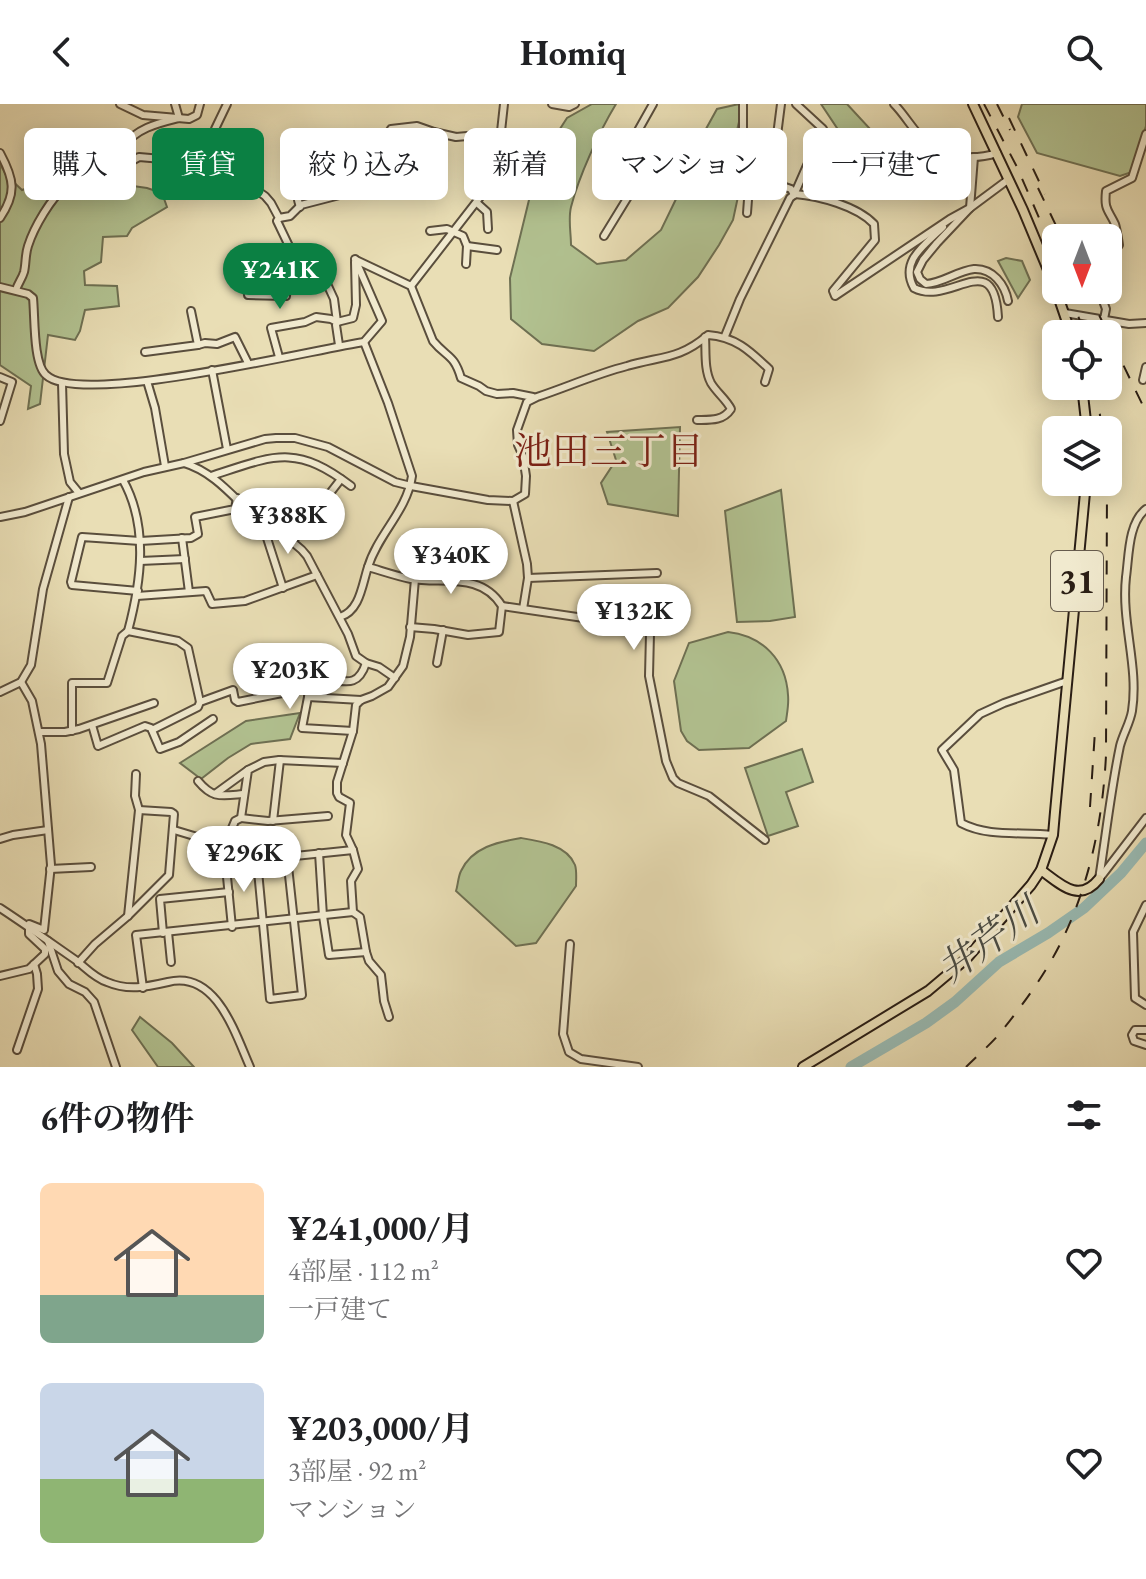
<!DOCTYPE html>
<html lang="ja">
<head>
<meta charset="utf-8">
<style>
  body { margin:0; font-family:"EB Garamond","Noto Serif JP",serif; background:#f6f6f6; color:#202124; height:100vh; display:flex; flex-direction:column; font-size:30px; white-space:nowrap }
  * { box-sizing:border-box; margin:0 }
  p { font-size:26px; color:#757577 }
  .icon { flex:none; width:44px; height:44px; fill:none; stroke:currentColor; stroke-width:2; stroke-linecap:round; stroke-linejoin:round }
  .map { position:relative; height:963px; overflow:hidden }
  .details { display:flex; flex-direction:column; background:#fff; flex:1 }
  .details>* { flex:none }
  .top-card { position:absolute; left:24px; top:24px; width:1098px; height:72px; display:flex; gap:16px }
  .needle { width:52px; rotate:180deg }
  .tools { position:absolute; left:1042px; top:120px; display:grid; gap:16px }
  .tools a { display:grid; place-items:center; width:80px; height:80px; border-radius:12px; background:#fff; box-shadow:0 4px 20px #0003; font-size:40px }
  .price { position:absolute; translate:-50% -68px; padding:0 18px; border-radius:28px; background:#fff; color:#222; font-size:26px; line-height:52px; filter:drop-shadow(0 2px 4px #0008) }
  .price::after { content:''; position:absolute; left:50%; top:48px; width:24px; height:18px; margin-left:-12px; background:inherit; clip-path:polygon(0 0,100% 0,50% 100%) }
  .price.on { background:#0b8043; color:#fff }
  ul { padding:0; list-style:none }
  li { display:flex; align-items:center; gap:24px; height:200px; padding:0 40px }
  li span { display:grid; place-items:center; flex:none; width:224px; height:160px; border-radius:12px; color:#555 }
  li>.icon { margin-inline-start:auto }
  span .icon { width:96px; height:96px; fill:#fffc; stroke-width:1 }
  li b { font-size:34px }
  h2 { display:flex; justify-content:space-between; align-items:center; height:96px; padding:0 40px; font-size:34px }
  .tag { padding:0 28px; border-radius:12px; background:#fff; box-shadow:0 4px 20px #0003; font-size:28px; line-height:72px }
  .tag.on { background:#0b8043; color:#fff }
  header { display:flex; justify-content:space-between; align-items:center; height:104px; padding:0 40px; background:#fff; font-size:36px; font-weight:700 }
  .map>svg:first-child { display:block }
  .green { fill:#b2c291; stroke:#6e7053; stroke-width:2 }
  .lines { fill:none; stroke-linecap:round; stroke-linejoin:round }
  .river { stroke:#99bbb4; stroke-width:11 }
  .minor-casing { stroke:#5a4e3d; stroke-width:10 }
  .major-casing { stroke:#2a1e15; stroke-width:12 }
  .minor { stroke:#f1eacf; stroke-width:6 }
  .major { stroke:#e9deb5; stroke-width:8 }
  .rail { stroke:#2a1e15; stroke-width:2; stroke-dasharray:14 14; stroke-linecap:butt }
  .labels { text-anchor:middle; stroke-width:6; stroke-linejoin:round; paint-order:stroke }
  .shield { fill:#f1eacf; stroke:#665b4d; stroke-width:2 }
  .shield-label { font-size:34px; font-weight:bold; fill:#2a1e15 }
  .neighbourhood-label { font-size:38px; fill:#7a1f14; stroke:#f1eacf }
  .water-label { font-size:38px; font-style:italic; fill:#4b4d45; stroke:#f1eacf }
</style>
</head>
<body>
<header><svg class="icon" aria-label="back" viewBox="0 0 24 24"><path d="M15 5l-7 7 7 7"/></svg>Homiq<svg class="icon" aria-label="search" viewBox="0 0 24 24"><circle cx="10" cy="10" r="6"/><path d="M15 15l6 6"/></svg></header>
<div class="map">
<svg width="1146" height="963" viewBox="0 0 1146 963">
  <rect width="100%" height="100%" fill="#e9deb5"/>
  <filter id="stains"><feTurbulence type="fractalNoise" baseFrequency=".0025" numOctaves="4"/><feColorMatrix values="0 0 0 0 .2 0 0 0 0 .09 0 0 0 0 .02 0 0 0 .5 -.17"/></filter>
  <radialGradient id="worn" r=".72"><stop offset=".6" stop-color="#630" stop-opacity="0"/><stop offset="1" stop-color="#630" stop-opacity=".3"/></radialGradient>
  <g class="green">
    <path d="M592,0H616C599,28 579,72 571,103C568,115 571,129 571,141L597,160L626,156L661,126L677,93L696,43L717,5L739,0V18L734,39L739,88L733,116L719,141L698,173L668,204L638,217L594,247L542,240L511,215L510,174L538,59L567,14Z"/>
    <path d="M821,0H847L870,25L899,41L919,58L934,81L907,86L877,68L847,39Z"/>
    <path d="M1022,0H1146V22L1132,68L1120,72L1037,49L1018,13Z"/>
    <path d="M34,46L61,62L48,74L54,80L70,73L147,84L162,89L167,103L132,124L127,132L103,133L101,158L84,167L85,181L117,182L119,202L85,206L80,227L75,236L48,231L40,300L28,305L31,282L0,261V60L6,71L22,86L34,82L32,63Z"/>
    <path d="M1006,154L1022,157L1030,176L1018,194L998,157Z"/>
    <path d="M680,323L678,412L608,400L601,379L616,356L607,328Z"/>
    <path d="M781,386L795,513L770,517L737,518L725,407Z"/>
    <path d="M728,528C763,532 786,556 788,591C789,600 787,609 786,617L749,644L699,646L687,637L681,627L674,577L689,539Z"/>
    <path d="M300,609L290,635L251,640L228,654L201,675L180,659L246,617Z"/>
    <path d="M802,645L813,678L786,688L798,722L768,732L745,664Z"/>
    <path d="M521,734C540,737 567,741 575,761C577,767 576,776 576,782L536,839L516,842L456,787C458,781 458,773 461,767C472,743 498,738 521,734Z"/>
    <path d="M140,913L172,939L194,963H158L132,926Z"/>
  </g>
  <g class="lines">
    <path class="river" d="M851,963L926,919L955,898L999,858L1048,829L1084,804L1121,769L1146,739"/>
    <g class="minor-casing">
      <g id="minor">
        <path d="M120,0L143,11L189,15L197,11L200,0"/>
        <path d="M175,0L179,14"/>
        <path d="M227,0L215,25L217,41L223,57L230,68L265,92L271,99L279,114L277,117L300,165"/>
        <path d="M552,0L569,3L575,0"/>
        <path d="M743,0V48L749,82L771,78"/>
        <path d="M781,0L771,78L791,85L794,91L823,25L796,0"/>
        <path d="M894,0C906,12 915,30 928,40C946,55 976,56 997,49"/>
        <path d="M0,49C14,75 17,89 0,114"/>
        <path d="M974,53L970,104L937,139L923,156L917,168L920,175L926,180C943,179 957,167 974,165C993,164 1005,181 1008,197"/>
        <path d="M115,66L139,53L162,55"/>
        <path d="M477,99L487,108L488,125"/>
        <path d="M300,103C296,92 293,63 307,59C311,57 316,58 321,58"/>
        <path d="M747,109L749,82"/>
        <path d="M279,114L290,112L301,101L359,86C381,71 376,45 391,25L417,22L434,28L456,33L501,29"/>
        <path d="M943,123C925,141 899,157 914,184C950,203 994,141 998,213"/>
        <path d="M430,127L447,125L463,132L467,142L466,160"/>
        <path d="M604,132L650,57L649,53L635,39V32L653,0"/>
        <path d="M467,142L497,146"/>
        <path d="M356,156L411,182L433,237C447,254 454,250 461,274L479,282L486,287L497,290L513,289L533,293"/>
        <path d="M1108,157L1119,141C1118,135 1117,126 1115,120C1108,105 1104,106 1106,87L1132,74L1146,30"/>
        <path d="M236,161H266L322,169L334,195L337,218L353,214L356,201L355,158"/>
        <path d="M245,161L248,191L286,192L289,164"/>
        <path d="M411,182L491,79L497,64L504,0"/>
        <path d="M0,183L28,190L33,194C35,213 33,260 46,271C80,303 311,246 364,238L382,217L355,155"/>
        <path d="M16,186C18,179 22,175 24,168C26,160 25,151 28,142C34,123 51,94 66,82C77,80 94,81 104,76C118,69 116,54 123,43C136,24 159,19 179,14"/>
        <path d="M1099,186L1106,205L1104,215"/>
        <path d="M1065,209L1129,220L1146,219"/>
        <path d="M725,232L740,195L790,94L795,90C819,92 857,102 874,120L875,136L833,187L835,192L950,115L970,104L1009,75"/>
        <path d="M364,238L388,299L412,372C407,407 378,430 368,463C382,467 396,472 411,475C444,480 481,468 502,502"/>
        <path d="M198,241L205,239L217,240L235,233L248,259"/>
        <path d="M145,248L198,241L191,207"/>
        <path d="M279,253L271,224L305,218L316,213L331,215L337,218L336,221L339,241"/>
        <path d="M212,266L227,345"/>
        <path d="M0,273L12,278L0,317"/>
        <path d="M1143,276L1146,263"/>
        <path d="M147,277L155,304L165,362"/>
        <path d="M62,279L64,350L70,378L79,389"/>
        <path d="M697,316C711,316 723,317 731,305C726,295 717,289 711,279C704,266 706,248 705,233"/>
        <path d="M184,359C220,370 239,402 267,423C282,434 296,437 307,452L348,530L356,552L366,559L379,563L395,574"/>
        <path d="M211,372C273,352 295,339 351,382"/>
        <path d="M513,397L527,460L528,474L523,505"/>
        <path d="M0,413L25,408L144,368L184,359L265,335L276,334H295L328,343L395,378L411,382L488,396L513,397L525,390L526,372L523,352L518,341L517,326L527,298L537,293C567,283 596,270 627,262C660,252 679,256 708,231C736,233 750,247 769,265L765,278"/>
        <path d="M267,423L266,431L283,484"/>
        <path d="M182,434L189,488"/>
        <path d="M292,438L341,375"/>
        <path d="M140,457L185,455"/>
        <path d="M528,474L657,469"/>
        <path d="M138,487L72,481L71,478L82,433L140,437L191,434L198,430L195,413L235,405L237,394"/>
        <path d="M137,492L206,487L212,500L245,497L317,471"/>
        <path d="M340,513C360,507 362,481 368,463"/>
        <path d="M410,523L434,525L468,531L499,528L502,502L645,523L650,529L649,572L666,657L673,674L678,679L709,692L765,736"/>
        <path d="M128,527L178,537L188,544L200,598"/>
        <path d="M437,559L443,526"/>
        <path d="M21,578L32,597L41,640L51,761L44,826L29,820"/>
        <path d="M0,588L21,578L31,561L43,485L69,393"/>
        <path d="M308,593L311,578L315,575C338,572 356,590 366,559"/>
        <path d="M92,621L98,642L145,622L151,624L160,645L179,638L213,615"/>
        <path d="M152,626L198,603L200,598L233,586L235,596L238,598L282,589"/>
        <path d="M72,627V579H107L122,532L128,527C141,478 149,423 123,376"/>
        <path d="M353,627L302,624L308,593L361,596"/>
        <path d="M39,628H65L79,625L154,599"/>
        <path d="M198,677C213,695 221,692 243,690"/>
        <path d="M215,690L248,666"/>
        <path d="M241,714L268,717L328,712"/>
        <path d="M273,717L280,656"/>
        <path d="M174,726L224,741"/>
        <path d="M1053,731C1022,727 990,734 961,719L954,666L942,646L980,610L1004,599L1067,577"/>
        <path d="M0,735L13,731L48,726"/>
        <path d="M319,749L323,812L329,851L366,848"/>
        <path d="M257,756L270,895L302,891L287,753"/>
        <path d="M227,759L353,746"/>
        <path d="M50,765L91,763"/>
        <path d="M1100,774L1146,714"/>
        <path d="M1099,775C1106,731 1111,685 1120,642C1123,630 1130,619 1132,607C1139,562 1121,519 1126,473C1129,452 1128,419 1146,405"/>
        <path d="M1146,801L1133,828L1135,894L1146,901"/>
        <path d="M0,804C26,821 51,839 77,857C87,865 95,874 107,878C128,887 146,883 168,878C216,866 235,929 250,963"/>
        <path d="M128,812L139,706L135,692L136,670"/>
        <path d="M232,823L224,743L235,717L241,714L248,666L264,658L279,656L343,659"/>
        <path d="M168,828L171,858"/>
        <path d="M163,829L160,795L229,788"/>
        <path d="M48,837L58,867L69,880L85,888L94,898L116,963"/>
        <path d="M570,840L563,930L569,948L581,955L638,963"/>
        <path d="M78,859L95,840L128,812L169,771L174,710L171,708L139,706"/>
        <path d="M0,872L29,865L45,850V845L29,830V823"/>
        <path d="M143,884L136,831L353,808"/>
        <path d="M389,913L384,897L381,871L369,857L366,848L360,813L353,808L351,777L358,765L353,746L346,731L350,699L339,693L337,689V678L353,627L356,601L361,596L372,592L388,583L403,562L410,533L415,475"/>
        <path d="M1146,926H1135L1132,931L1134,937L1146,941"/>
        <path d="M17,946L38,885L37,870L34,860"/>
      </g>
    </g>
    <g class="major-casing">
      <g id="major">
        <path d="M973,0L1023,106L1056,185"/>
        <path d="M1056,186L1071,230"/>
        <path d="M1082,282L1087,326"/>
        <path d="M1041,766C1060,780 1079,800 1099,775"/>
        <path d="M803,963L928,887L966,855L1031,781L1041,766L1053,731L1055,708L1086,378"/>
      </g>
    </g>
    <use href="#minor" class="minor"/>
    <use href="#major" class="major"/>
    <g class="rail">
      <path d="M984,0L1017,63L1056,153"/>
      <path d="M997,0L1010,26"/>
      <path d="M1009,14L1045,90"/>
      <path d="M1038,84L1062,134"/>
      <path d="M1070,186L1084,230"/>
      <path d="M1087,186L1146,308"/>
      <path d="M1096,282L1102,326"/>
      <path d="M1090,703L1095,627"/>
      <path d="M966,963C978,951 991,940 1001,928C1025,898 1049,865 1065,830C1091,774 1103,712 1106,651L1107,378"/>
    </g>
  </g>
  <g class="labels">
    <rect class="shield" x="1051" y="447" width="52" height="60" rx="6"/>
    <g class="shield-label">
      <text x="1077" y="489">31</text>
    </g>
    <g class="neighbourhood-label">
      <text x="609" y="360">池田三丁目</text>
    </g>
    <g class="water-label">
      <text transform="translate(988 836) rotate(-36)" y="13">井芹川</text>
    </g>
  </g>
  <rect width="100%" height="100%" filter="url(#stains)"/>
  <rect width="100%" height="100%" fill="url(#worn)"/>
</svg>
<div class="tools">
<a><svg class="needle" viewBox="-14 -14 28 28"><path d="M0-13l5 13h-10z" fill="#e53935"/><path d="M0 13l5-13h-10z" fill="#757577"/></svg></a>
<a><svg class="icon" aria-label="locate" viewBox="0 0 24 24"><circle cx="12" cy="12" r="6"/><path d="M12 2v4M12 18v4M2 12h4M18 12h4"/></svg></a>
<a><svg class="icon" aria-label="layers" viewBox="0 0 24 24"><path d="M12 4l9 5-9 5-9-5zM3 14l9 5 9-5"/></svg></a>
</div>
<b class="price on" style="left:280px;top:207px">¥241K</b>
<b class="price" style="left:288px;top:452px">¥388K</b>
<b class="price" style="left:451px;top:492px">¥340K</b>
<b class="price" style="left:634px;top:548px">¥132K</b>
<b class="price" style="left:290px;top:607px">¥203K</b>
<b class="price" style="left:244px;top:790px">¥296K</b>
<div class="top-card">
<a class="tag">購入</a>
<a class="tag on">賃貸</a>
<a class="tag">絞り込み</a>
<a class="tag">新着</a>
<a class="tag">マンション</a>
<a class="tag">一戸建て</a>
</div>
</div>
<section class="details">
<h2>6件の物件<svg class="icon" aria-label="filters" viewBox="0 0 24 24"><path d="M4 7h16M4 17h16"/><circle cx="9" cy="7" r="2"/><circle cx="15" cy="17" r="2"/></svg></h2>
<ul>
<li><span style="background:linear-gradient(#ffd9b3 70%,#7fa58c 0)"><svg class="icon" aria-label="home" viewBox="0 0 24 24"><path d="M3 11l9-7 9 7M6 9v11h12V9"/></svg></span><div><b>¥241,000/月</b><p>4部屋 · 112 m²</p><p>一戸建て</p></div><svg class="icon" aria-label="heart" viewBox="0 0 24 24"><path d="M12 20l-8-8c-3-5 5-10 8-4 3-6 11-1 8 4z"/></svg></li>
<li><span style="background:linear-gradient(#c9d6e8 60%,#8fb573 0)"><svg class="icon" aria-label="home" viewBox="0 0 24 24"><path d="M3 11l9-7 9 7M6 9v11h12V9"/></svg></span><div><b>¥203,000/月</b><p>3部屋 · 92 m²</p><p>マンション</p></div><svg class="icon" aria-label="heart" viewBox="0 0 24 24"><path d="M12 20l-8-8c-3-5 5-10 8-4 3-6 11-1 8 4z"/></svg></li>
</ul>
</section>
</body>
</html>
